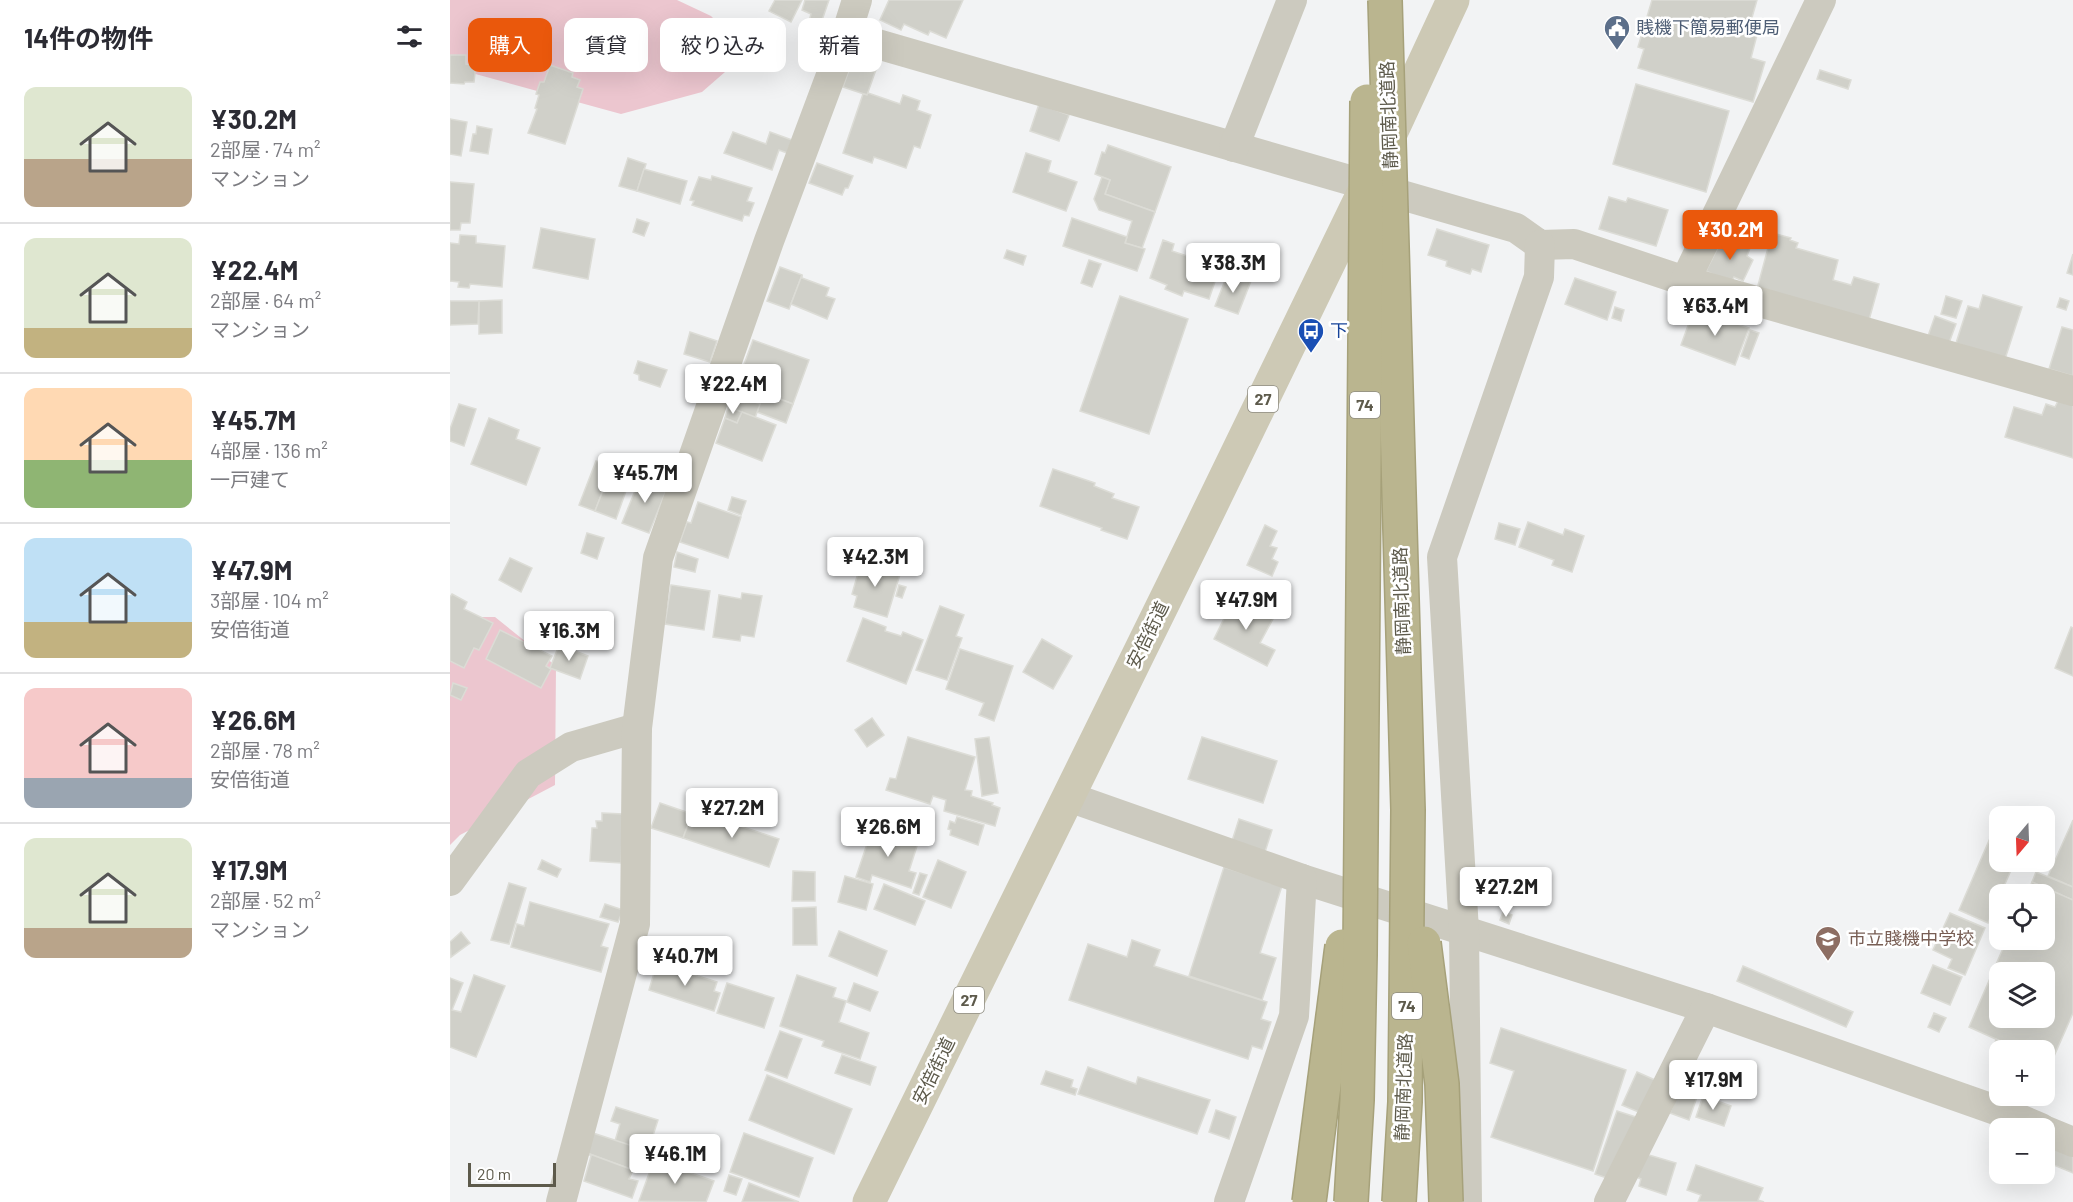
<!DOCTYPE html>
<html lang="ja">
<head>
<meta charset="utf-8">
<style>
  body { margin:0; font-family:Barlow,"Noto Sans JP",sans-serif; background:#f7f7f7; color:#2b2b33; height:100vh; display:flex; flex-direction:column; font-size:22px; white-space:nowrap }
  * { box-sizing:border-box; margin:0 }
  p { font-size:20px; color:#7c7c81 }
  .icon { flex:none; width:33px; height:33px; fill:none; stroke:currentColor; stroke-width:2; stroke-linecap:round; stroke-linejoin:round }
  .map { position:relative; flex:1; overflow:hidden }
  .side { display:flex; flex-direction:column; background:#fff; width:450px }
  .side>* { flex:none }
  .guide { position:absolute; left:18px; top:18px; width:570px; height:54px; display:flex; gap:12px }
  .needle { width:39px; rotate:199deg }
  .buttons { position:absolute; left:1539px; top:806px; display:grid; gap:12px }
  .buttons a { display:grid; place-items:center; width:66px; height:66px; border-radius:12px; background:#fff; box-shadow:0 6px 24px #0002; font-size:30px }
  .scale { position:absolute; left:18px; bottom:15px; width:88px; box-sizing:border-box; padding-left:6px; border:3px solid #5d5a4b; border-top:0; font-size:16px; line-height:21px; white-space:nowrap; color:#5d5a4b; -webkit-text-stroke:4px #fff; paint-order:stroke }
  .price { position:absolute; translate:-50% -51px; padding:0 14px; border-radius:6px; background:#fff; color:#222; font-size:20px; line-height:39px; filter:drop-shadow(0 2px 3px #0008) }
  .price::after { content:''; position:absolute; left:50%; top:36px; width:18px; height:14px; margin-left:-9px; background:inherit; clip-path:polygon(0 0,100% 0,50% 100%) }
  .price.on { background:#ea580c; color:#fff }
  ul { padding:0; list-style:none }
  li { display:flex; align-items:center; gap:18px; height:150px; padding:0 24px }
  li+li { border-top:2px solid #e1e1e2 }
  li span { display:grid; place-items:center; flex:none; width:168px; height:120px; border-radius:12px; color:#555 }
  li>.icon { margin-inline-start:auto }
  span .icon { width:72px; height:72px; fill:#fffc; stroke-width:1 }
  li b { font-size:26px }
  h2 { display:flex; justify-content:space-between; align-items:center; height:72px; padding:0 24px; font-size:26px }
  .pill { padding:0 21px; border-radius:12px; background:#fff; box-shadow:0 6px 24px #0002; font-size:21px; line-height:54px }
  .pill.on { background:#ea580c; color:#fff }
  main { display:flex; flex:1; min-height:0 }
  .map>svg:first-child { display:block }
  .green { fill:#ecc6cf }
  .building { fill:#d0d0c9; stroke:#dcdcd6; stroke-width:1.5; fill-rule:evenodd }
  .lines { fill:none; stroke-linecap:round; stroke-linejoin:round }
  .minor { stroke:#cccabf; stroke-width:30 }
  .major { stroke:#cdc9b5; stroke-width:33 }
  .highway-bridge-casing { stroke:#a6a17a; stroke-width:36; stroke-linecap:butt }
  .highway-bridge { stroke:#bab58f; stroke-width:33 }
  .labels { text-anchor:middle; stroke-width:5; stroke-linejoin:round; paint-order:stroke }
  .shield { fill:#fff; stroke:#8e8c81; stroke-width:1.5 }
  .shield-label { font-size:16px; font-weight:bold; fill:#5d5a4b }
  .service-label { font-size:18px; fill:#4e5e75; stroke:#fff; text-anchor:start }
  .street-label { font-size:18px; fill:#5d5a4b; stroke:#fff }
  .transit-label { font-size:18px; fill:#164399; stroke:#fff; text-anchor:start }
  .education-label { font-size:18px; fill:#785e54; stroke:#fff; text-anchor:start }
</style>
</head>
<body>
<main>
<section class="side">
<h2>14件の物件<svg class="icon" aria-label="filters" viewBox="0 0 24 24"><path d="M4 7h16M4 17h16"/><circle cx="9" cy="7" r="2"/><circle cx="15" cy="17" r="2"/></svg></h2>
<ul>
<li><span style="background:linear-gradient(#dfe7d0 60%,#b9a48a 0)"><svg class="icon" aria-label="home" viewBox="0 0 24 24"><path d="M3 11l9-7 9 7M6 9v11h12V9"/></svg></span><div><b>¥30.2M</b><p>2部屋 · 74 m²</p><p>マンション</p></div></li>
<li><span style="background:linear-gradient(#dfe7d0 75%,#c2b280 0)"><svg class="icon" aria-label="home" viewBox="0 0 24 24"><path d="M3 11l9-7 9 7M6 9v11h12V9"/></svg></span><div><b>¥22.4M</b><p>2部屋 · 64 m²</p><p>マンション</p></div></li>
<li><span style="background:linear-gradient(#ffd9b3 60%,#8fb573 0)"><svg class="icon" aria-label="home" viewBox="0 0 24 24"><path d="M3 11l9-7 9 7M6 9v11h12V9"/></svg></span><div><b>¥45.7M</b><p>4部屋 · 136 m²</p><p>一戸建て</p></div></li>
<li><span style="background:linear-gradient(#bfe0f5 70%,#c2b280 0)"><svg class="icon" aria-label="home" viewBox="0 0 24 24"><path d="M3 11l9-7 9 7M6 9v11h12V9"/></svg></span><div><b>¥47.9M</b><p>3部屋 · 104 m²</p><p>安倍街道</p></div></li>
<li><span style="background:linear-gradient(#f6c9c9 75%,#9aa5b1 0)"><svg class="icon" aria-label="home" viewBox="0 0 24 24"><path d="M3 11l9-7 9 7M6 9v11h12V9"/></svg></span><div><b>¥26.6M</b><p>2部屋 · 78 m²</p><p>安倍街道</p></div></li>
<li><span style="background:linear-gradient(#dfe7d0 75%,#b9a48a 0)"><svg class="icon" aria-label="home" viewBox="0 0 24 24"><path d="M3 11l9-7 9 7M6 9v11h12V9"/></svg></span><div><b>¥17.9M</b><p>2部屋 · 52 m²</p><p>マンション</p></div></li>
</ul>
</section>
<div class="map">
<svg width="1623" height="1202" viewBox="0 0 1623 1202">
  <rect width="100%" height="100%" fill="#f2f3f4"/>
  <g class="green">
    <path d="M0,0H227L261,16L298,52L252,92L171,114L0,67Z"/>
    <path d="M0,617H45L106,666L105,785L10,835L0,845Z"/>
  </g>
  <g class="building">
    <path d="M325,0H352L341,22L319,11Z"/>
    <path d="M355,0H379L369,29L358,25L361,14L352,10Z"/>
    <path d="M439,0H513L496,38L480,31L478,35L454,24L451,30L430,20Z"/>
    <path d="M1202,0H1307L1299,28L1308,31L1301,58L1315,62L1303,102L1188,68L1194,49L1188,47Z"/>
    <path d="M0,55H16V64L26,65L24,82H15L14,84L0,83Z"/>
    <path d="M404,56L428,64L417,95L393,87Z"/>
    <path d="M100,65L123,73L122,77L130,80L127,87L133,89L115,144L78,133L87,109L85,108L89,95L86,94L90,82H94Z"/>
    <path d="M1370,70L1401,80L1398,89L1367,79Z"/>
    <path d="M1186,84L1279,111L1256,192L1163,164Z"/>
    <path d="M418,93L450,104L453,95L470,101L467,110L481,115L470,148L464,146L456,168L424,157L422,163L393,153L413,94L417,95Z"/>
    <path d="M589,104L619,115L609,141L580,131Z"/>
    <path d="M0,119L17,122L11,156L0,154Z"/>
    <path d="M27,126L42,129L38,154L20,151L23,134H26Z"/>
    <path d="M283,132L316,144L320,132L342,140L337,153L329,150L322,170L274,153Z"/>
    <path d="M658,145L721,167L705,212L655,194L660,180L645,174L652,152L655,153Z"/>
    <path d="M576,153L601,161L598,172L627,182L616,211L563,192Z"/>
    <path d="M178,158L196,164L187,191L169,186Z"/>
    <path d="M367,163L403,176L398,188H395L392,195L359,183Z"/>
    <path d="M194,169L237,181L230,204L187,191Z"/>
    <path d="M262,176L302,188L297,201L304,203L299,216L294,215L292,221L242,205L244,201L240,200L249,177L261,180Z"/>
    <path d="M652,177L660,180L655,194L705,212L692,248L675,243L682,221L649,210L644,199Z"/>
    <path d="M0,182L24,184L20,223H11L10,230H0Z"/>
    <path d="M1159,197L1176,202L1178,198L1218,210L1206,246L1149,229Z"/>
    <path d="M622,218L677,237L675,243L695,249L687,271L613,246Z"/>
    <path d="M187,219L199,223L194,236L183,232Z"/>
    <path d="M91,228L145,239L138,279L83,268Z"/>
    <path d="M987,229L1039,245L1031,272L1022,269L1020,274L996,266L997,261L978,255Z"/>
    <path d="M1322,233L1341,238L1340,240L1348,243L1346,248L1388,260L1383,280L1401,285L1404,277L1429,284L1419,320L1307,289Z"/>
    <path d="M10,235L26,236V243L55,246L52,287L20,284L19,288L8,287L9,282L0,281V243L9,244Z"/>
    <path d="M1274,236L1300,248L1297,256L1303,260L1293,281L1284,277L1281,283L1256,271Z"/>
    <path d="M713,240L724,244L722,251L770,267L759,299L734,291L732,296L715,289L717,285L700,278Z"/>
    <path d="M557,250L576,256L573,265L554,258Z"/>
    <path d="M1623,254V275L1617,273Z"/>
    <path d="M639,260L651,264L642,287L631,283Z"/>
    <path d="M330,267L352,275L339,309L317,301Z"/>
    <path d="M778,273L801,281L788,314L765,306Z"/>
    <path d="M352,275V278L379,288L376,296L385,299L377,319L341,304Z"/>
    <path d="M1125,278L1166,292L1157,320L1115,304Z"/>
    <path d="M1533,295L1572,307L1555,359L1506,343L1518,306L1529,309Z"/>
    <path d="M670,296L738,319L699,434L630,411Z"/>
    <path d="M1496,296L1512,301L1506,318L1491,314Z"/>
    <path d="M1610,298L1619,301L1616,310L1607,307Z"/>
    <path d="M52,300V333L29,334V301Z"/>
    <path d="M0,301H29L28,324L0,325Z"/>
    <path d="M1165,307L1174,310L1171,321L1162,318Z"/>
    <path d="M1244,309L1299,328L1285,365L1231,345Z"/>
    <path d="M1485,316L1506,324L1499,343L1478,336Z"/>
    <path d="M1612,327L1623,330V376L1599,369Z"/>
    <path d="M1300,330L1309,333L1299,359L1291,356Z"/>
    <path d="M240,332L267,341L260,362L234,354Z"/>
    <path d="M303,340L359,360L343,404L314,393L310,404L283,394Z"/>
    <path d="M188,361L217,370L210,387L189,380V375L184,373Z"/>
    <path d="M314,393L343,404L336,423L307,412Z"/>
    <path d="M283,394L310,404L305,418L278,407Z"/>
    <path d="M1608,401L1623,405V458L1555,437L1564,407L1592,415L1596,404L1605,407Z"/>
    <path d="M9,404L26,409L14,446L0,441V429Z"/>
    <path d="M278,407L292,412L287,423L275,418Z"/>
    <path d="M292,412L326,425L312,461L266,443L275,418L287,423Z"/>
    <path d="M39,418L69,430L66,439L90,448L76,485L21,464Z"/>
    <path d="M146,461L162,467L145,511L129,505Z"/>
    <path d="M162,467L182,474L166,519L145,511Z"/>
    <path d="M603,469L645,483L644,486L664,494L662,498L689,507L677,539L651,530L652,528L590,506Z"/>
    <path d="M191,476L218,486L199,533L172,523Z"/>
    <path d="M282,497L296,501L291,515L278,510Z"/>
    <path d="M248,502L291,517L278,558L230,542L237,522L241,523Z"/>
    <path d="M1078,522L1113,535L1115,529L1134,536L1122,572L1102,565L1104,560L1069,547Z"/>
    <path d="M1049,523L1070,529L1065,545L1045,539Z"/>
    <path d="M815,525L827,531L820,546L827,548L822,559L828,562L822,576L797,565Z"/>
    <path d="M137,533L154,538L147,559L131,553Z"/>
    <path d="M227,552L248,559L245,572L224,567Z"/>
    <path d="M60,558L82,568L71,592L49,580Z"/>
    <path d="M412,559L451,571L437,617L404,607L407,596L402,594Z"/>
    <path d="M221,585L260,591L254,630L215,624Z"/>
    <path d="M449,585L456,587L452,598L446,596Z"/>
    <path d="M292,593L312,596L304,637L291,635L290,641L263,637L269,595L291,599Z"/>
    <path d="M2,594L17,602L14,609L43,623L29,650L24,648L14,668L0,661V597Z"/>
    <path d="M785,596L824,617L810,643L825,650L817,666L764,639Z"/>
    <path d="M490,606L514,615L506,636L512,638L497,680L466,670Z"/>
    <path d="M413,618L436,627L435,631L451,636L453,632L473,640L456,684L397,661Z"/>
    <path d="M1621,627L1623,628V676L1605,668Z"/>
    <path d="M50,630L102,656L96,666L101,669L91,688L36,659Z"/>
    <path d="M592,639L622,656L603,689L573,672Z"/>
    <path d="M109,645L138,656L130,679L100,668Z"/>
    <path d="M510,649L563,666L544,721L529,715L534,703L496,689Z"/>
    <path d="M3,683L17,688L11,700L0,695Z"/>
    <path d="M422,718L434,735L417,747L405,730Z"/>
    <path d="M458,737L525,757L515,790L522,791L521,796L543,803L542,805L550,808L545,826L494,811L496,800L483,796L480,804L436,790L440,778L446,779Z"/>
    <path d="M539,737L548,793L532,796L525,739Z"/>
    <path d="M752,737L827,761L813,803L738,779Z"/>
    <path d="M210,803L242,814L233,838L201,828Z"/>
    <path d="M152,813L173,814L171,863L140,861L142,828H147L146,821H152Z"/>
    <path d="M242,814L268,822L269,819L329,839L319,867L233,838Z"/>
    <path d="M507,817L534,825L528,845L500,835L501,830L498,829L500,821L505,823Z"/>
    <path d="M789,819L822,830L815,852L782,841Z"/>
    <path d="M1623,820V887L1598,876Z"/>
    <path d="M1547,822L1550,823V861H1565L1538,923L1509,910Z"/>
    <path d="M423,826L468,843L459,871L466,873L461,888L422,875L420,882L406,877Z"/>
    <path d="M92,860L111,869L107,877L88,869Z"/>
    <path d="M488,860L516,872L501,908L473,897Z"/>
    <path d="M774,867L832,886L810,953L826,958L812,1000L739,976Z"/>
    <path d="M343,871L365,872V901H342Z"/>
    <path d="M1586,872L1623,887V900L1582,882Z"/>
    <path d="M470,873L477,875L469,895L463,893Z"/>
    <path d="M395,876L423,884L416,910L388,902Z"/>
    <path d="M1582,882L1623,900V1013L1601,1063L1594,1061V1050H1570L1519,1027L1557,939H1594V894H1577ZM1550,972H1594V1017H1550Z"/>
    <path d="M59,883L76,888L59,944L41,940Z"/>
    <path d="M434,884L475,901L465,925L424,909Z"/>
    <path d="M80,902L159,924L151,946L158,948L151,972L61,947L67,924L74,926Z"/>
    <path d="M155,904L173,910L168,922L150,917Z"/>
    <path d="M366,907L367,945H343V908Z"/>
    <path d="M1053,912L1062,915L1059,924L1050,920Z"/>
    <path d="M1500,913L1535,928L1515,975L1498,968L1502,959L1483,950Z"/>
    <path d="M389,931L437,951L427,976L379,956Z"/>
    <path d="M11,932L20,943L1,957L0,942Z"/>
    <path d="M682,940L710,950L704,966L817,1002L811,1019L821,1022L812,1049L802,1046L798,1059L619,1000L638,944L677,957Z"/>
    <path d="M207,963L267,982L264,991L270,993L264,1011L199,990Z"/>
    <path d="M1483,965L1512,977L1500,1005L1471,993Z"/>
    <path d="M1293,966L1403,1012L1396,1027L1287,981Z"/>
    <path d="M24,975L55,986L26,1057L0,1047V978L13,983L2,1010L11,1012Z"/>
    <path d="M347,975L386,988L383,997L396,1001L389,1022L419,1033L410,1059L372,1046L374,1041L330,1026Z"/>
    <path d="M277,983L324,998L314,1028L267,1013Z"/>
    <path d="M404,983L428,992L420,1011L397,1002Z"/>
    <path d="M1484,1013L1496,1018L1489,1032L1478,1027Z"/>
    <path d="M1051,1028L1176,1070L1143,1171L1041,1137L1064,1071L1040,1063Z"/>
    <path d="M330,1031L352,1039L337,1078L315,1070Z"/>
    <path d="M1546,1039L1570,1050H1561L1545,1043Z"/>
    <path d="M392,1055L426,1067L420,1085L385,1073Z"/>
    <path d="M638,1067L686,1084L688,1077L760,1100L747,1134L628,1094Z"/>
    <path d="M596,1071L623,1080L621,1087L627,1089L625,1095L591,1084Z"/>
    <path d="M1187,1072L1205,1080L1191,1113L1172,1105Z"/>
    <path d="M317,1075L402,1109L384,1154L299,1120Z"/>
    <path d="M1229,1088L1248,1094L1239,1120L1220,1113Z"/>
    <path d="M1253,1096L1281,1106L1274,1126L1246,1117Z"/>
    <path d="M166,1107L208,1120L198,1151L165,1141L170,1124L161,1121Z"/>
    <path d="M766,1110L786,1117L779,1139L759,1132Z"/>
    <path d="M1167,1111L1189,1118L1160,1179L1145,1174Z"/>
    <path d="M143,1133L198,1151L197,1153L193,1152L191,1159L187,1158L183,1170L137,1153Z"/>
    <path d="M294,1133L363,1158L349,1197L280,1172Z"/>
    <path d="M1594,1141L1623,1151V1173L1594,1161Z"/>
    <path d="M137,1153L183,1170L179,1179L188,1181L182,1198L134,1181L141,1156Z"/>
    <path d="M1192,1153L1226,1163L1216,1195L1189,1186L1191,1179L1184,1176Z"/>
    <path d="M204,1160L264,1181L256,1202L189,1201Z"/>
    <path d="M1246,1165L1313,1188L1308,1200L1314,1202H1248L1251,1195L1237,1190Z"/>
    <path d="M279,1175L292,1179L286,1195L274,1191Z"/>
    <path d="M299,1183L349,1202H292Z"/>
  </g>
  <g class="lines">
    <g class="minor">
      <path d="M396,35L1066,228L1090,245L1124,244L1235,281L1623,391"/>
      <path d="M784,147L842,0"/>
      <path d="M1235,281L1371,0"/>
      <path d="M619,797L852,879L1256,1008L1560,1115L1591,1128"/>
      <path d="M0,881L78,774L121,747L187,728"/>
      <path d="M1594,1130L1623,1142"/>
      <path d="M111,1202L185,924L187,728L208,558L319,241L396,35L407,0"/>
      <path d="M779,1202L844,1016L852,879"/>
      <path d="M1017,1202L1014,931L992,557L1089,277L1090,245"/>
      <path d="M1159,1202L1256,1008"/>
    </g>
    <path class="major" d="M419,1202L751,527L917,185L1003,0"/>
    <g class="highway-bridge-casing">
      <g id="highway-bridge">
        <path d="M935,0L958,810L955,1102L949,1202"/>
        <path d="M974,943L992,1084L996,1202"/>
        <path d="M859,1202L892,946"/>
        <path d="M901,1202L907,1100L910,955L917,101"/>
      </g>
    </g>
    <use href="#highway-bridge" class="highway-bridge"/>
  </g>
  <defs>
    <g id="civic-pin" transform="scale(1.35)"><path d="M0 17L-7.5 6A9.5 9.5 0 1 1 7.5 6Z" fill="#5c6f8a" stroke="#fff"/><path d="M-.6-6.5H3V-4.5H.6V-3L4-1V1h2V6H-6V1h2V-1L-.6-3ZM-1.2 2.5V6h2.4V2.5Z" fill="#fff"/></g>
    <g id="bus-pin" transform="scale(1.35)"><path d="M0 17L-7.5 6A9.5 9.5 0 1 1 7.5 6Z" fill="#1a4fb4" stroke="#fff"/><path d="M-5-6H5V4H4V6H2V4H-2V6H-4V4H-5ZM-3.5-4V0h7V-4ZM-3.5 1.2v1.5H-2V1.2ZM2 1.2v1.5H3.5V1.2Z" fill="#fff"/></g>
    <g id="school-pin" transform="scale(1.35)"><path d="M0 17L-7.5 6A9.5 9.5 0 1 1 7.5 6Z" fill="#8d6e63" stroke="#fff"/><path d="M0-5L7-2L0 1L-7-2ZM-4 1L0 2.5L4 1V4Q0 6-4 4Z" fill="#fff"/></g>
  </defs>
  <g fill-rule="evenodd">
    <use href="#civic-pin" x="1167" y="28"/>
    <use href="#bus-pin" x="861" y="331"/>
    <use href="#school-pin" x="1378" y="939"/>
  </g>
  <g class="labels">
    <g class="shield">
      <rect x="798" y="386" width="30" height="26" rx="4.5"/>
      <rect x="900" y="392" width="30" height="26" rx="4.5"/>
      <rect x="504" y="987" width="30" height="26" rx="4.5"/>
      <rect x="942" y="993" width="30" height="26" rx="4.5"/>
    </g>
    <g class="shield-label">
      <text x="813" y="405">27</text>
      <text x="915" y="411">74</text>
      <text x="519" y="1006">27</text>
      <text x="957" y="1012">74</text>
    </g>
    <g class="service-label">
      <text x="1186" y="34">賎機下簡易郵便局</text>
    </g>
    <g class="street-label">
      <text transform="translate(939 115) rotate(-92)" y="6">静岡南北道路</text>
      <text transform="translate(952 601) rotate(-92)" y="6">静岡南北道路</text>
      <text transform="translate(698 635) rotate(-64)" y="6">安倍街道</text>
      <text transform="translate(484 1071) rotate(-64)" y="6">安倍街道</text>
      <text transform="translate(954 1087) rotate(-88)" y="6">静岡南北道路</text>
    </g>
    <g class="transit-label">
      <text x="880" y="337">下</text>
    </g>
    <g class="education-label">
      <text x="1398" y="945">市立賤機中学校</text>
    </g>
  </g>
</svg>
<div class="buttons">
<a><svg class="needle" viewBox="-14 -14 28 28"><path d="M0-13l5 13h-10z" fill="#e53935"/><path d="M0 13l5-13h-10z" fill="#7c7c81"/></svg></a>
<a><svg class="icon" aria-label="locate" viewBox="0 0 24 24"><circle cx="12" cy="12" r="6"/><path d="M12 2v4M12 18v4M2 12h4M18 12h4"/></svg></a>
<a><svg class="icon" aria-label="layers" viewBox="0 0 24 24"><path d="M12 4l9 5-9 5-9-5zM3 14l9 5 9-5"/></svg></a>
<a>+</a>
<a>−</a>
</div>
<div class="scale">20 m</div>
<b class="price on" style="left:1280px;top:261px">¥30.2M</b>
<b class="price" style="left:783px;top:294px">¥38.3M</b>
<b class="price" style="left:1265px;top:337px">¥63.4M</b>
<b class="price" style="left:283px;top:415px">¥22.4M</b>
<b class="price" style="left:195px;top:504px">¥45.7M</b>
<b class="price" style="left:425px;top:588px">¥42.3M</b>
<b class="price" style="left:796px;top:631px">¥47.9M</b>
<b class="price" style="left:119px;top:662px">¥16.3M</b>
<b class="price" style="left:282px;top:839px">¥27.2M</b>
<b class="price" style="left:438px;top:858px">¥26.6M</b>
<b class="price" style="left:1056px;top:918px">¥27.2M</b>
<b class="price" style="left:235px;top:987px">¥40.7M</b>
<b class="price" style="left:1263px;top:1111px">¥17.9M</b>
<b class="price" style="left:225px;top:1185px">¥46.1M</b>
<div class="guide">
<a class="pill on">購入</a>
<a class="pill">賃貸</a>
<a class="pill">絞り込み</a>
<a class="pill">新着</a>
</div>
</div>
</main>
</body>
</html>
